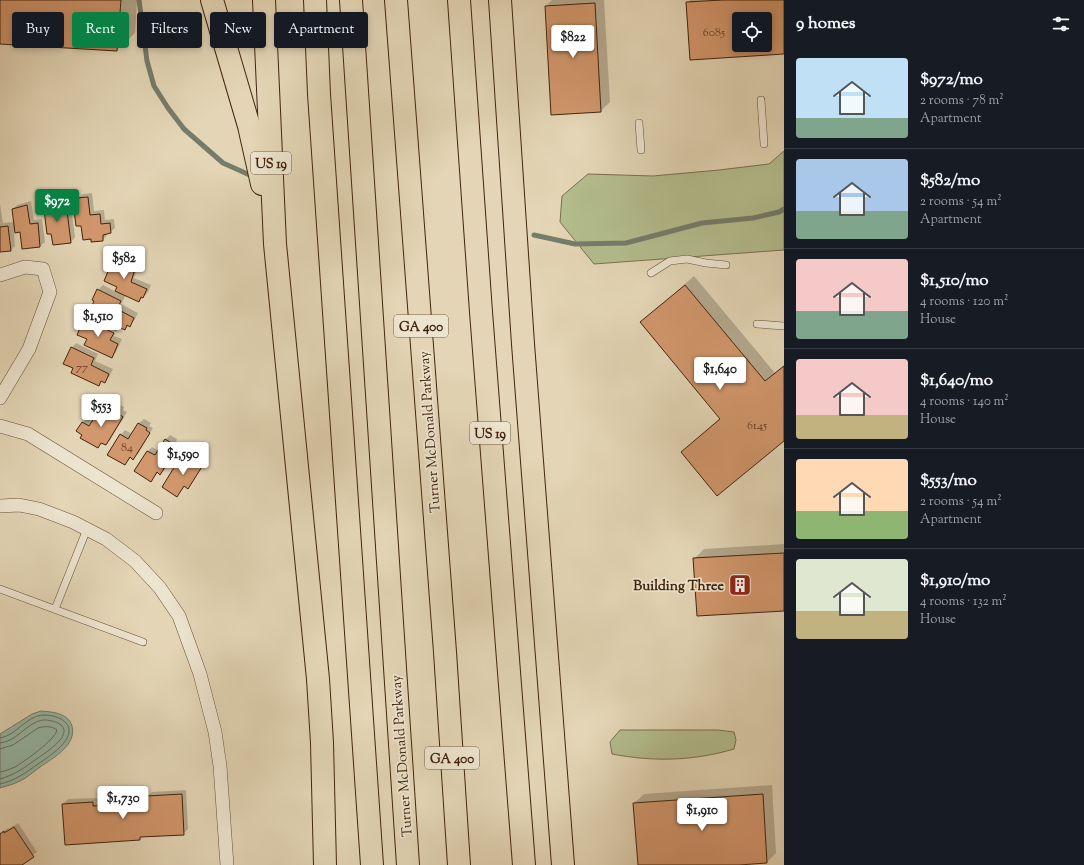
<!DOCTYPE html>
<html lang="en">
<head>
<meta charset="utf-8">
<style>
  body { margin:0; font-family:"Sorts Mill Goudy",serif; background:#20242c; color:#f1f3f6; height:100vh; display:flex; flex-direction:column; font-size:15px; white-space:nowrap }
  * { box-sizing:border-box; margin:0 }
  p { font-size:13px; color:#9ea1a6 }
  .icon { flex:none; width:22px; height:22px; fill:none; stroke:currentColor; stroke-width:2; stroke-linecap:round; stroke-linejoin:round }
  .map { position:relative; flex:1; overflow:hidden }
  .side { display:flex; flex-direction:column; background:#171b24; width:300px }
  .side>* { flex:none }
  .banner { position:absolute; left:12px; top:12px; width:380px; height:36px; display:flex; gap:8px }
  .fabs { position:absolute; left:732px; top:12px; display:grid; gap:8px }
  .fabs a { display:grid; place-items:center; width:40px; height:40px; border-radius:4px; background:#171b24; box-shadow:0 2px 6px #0003; font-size:20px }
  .price { position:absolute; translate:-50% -34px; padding:0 9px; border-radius:4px; background:#fff; color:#222; font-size:13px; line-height:26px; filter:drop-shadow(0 1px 2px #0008) }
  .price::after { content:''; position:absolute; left:50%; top:24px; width:12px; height:9px; margin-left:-6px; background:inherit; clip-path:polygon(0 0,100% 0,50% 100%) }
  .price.current { background:#0b8043; color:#fff }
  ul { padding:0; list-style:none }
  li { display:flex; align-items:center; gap:12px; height:100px; padding:0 12px }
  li+li { border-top:1px solid #363941 }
  li span { display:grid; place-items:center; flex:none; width:112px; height:80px; border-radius:4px; color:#555 }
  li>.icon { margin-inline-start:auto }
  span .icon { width:48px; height:48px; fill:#fffc; stroke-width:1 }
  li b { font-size:17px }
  h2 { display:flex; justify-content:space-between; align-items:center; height:48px; padding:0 12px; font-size:17px }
  .tag { padding:0 14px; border-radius:4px; background:#171b24; box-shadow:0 2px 6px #0003; font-size:14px; line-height:36px }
  .tag.current { background:#0b8043; color:#fff }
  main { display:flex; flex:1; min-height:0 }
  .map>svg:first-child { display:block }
  .green { fill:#b3bd8e; stroke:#7a704e }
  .water { fill:#96b9a8; stroke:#747d6a }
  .shadow { fill:#0003; fill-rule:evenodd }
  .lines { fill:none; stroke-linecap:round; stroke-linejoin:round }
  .shore { stroke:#6c6e5b; stroke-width:1 }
  .stream { stroke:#747d6a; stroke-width:5 }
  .building { fill:#d2976c; stroke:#42240e; fill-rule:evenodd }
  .lane-casing { stroke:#6a5038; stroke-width:8 }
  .street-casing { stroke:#6a5038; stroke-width:14 }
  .highway-casing { stroke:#42240e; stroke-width:24 }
  .lane { stroke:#ede4cf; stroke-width:7 }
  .street { stroke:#ede4cf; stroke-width:13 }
  .highway { stroke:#e3d5b5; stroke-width:22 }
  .labels { text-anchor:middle; stroke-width:3.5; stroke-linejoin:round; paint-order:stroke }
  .number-label { font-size:12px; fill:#664126 }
  .shield { fill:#ede4cf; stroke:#755e48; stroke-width:1 }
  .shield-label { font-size:13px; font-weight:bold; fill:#42240e }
  .street-label { font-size:14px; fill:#42240e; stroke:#ede4cf }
  .poi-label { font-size:14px; font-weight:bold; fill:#42240e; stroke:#ede4cf; text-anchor:end }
</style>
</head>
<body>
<main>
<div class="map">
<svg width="784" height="865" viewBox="0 0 784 865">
  <rect width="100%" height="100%" fill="#e3d5b5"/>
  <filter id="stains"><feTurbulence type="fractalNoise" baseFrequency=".005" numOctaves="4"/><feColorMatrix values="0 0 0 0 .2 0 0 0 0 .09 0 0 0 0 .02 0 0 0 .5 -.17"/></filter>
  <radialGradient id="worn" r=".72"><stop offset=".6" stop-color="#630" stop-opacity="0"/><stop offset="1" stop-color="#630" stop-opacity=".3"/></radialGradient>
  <g class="green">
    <path d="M784,151V250L594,264L560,222L562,196L588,174L653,176L719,170L769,164Z"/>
    <path d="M620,730H718L734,732L736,740L734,749C693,761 654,762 612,754L610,742Z"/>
  </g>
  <path class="water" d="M41,711C53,712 68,713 72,726C77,745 53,758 40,767C34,771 27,778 20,781C14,784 7,786 0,788V734L32,714Z"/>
  <g class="shadow">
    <path d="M0,0H137L135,33L117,50L0,43Z"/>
    <path d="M552,0H604L610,102L601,111L546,6Z"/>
    <path d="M690,0H784V53L691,59L687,3ZM739,19H765V45H739Z"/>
    <path d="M92,193L94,211L104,210L105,220L114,219L115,228L110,232L107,233V235L103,240L82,224L74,202L83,194Z"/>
    <path d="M62,197L63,208L71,207L75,237L71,242L44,203L48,198Z"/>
    <path d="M31,201L34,220L42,219L45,242L40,246L23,248L21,231L14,232L15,246L11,250H0V204L3,223L14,222L13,209L17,205Z"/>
    <path d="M123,252L131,255L128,263L138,268L134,278L151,285L148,292L139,301L126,295L121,304L138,313L134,321L125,329L98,290L103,285L116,292L119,286L113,263Z"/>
    <path d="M694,276L775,373L784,365V440L682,452L720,418L641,323Z"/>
    <path d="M89,315L118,328L116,332L86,318Z"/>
    <path d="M85,319L115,334L114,336L122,339L116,352L112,357L88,339L78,334Z"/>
    <path d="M76,343L98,354L95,361L113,369L109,377L105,382L102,381L99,384L75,368L72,348Z"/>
    <path d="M117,403L124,407L123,410L127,412L110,440L106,444L103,442L98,447L83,434L82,423L87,418L93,422L103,408L110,412Z"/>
    <path d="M144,419L151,423L149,426L153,428L138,454L133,458L131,457L125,464L121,435L125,430L132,434L139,423Z"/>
    <path d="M170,435L177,439L176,441L180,444L165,469L160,474L158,472L151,481L136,471L148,451L152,447L159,451L166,439Z"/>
    <path d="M196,450L204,455L202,457L206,460L192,483L188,487L185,486L177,496L163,487L179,461L183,457L188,460Z"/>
    <path d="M784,544V610L694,559L704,549Z"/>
    <path d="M772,785L776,853L767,862L724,865H639L634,803L644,794Z"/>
    <path d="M186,790L188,829L183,834L143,836L139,839L63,804L68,799L97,798L98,802L137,800L141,796L149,795L152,792Z"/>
    <path d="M18,823L37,852L24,862V865H0V833L8,828L9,829Z"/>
  </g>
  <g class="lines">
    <g class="shore">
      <path d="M0,738C16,736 26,716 43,715C51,715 61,717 66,723C79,738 48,757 38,764C32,768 26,773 20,776C14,780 7,782 0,784"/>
      <path d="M0,743C17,742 27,722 43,720C49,720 56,721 61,725C74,736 42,755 35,760C29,764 23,769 17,772C12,775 6,777 0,779"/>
      <path d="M0,749L13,745L38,728C44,726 52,726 57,730C55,740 25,761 15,767C10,769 5,771 0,772"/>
    </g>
    <g class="stream">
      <path d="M139,0L147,61L154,86L168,108L184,129L223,163L252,176"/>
      <path d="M534,235L575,244L626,243L702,223L753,218L779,212L784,209"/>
    </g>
  </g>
  <g class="building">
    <path d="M0,0H121L117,51L0,44Z"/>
    <path d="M723,0H784V54L690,60L686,2ZM739,19H765V45H739Z"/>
    <path d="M595,3L601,112L551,115L545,6Z"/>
    <path d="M88,197L90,215L100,214L101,224L110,223L111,233L103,235V241L91,242V239L83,240L81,226H76L73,202L78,201L77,198Z"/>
    <path d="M58,201L59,212L67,211L71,243L53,245L51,234H47L43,202Z"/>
    <path d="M27,205L30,224L38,223L40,247L22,249L20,232L15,233L12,209Z"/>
    <path d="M8,226L11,251L0,252V227Z"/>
    <path d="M118,256L127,260L124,268L134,272L131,282L147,289L143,298L141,297L139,302L115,291L117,287L104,281L112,262L115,263Z"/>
    <path d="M685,285L765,381L784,366V441L717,496L681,452L720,419L640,322Z"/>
    <path d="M97,289L121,301L117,309L134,318L130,327L127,325L125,330L99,317L101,313L91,308L94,301L92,300Z"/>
    <path d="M84,319L114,333L110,340L118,344L112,358L84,345L87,339L77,335Z"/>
    <path d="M71,347L94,358L91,365L109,374L105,383L101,381L99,386L71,373L73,368L63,364Z"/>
    <path d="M112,407L120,412L119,414L123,417L106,445L101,443L98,448L80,438L82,435L76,431L82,422L89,426L98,412L106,417Z"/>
    <path d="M138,423L147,428L146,430L150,433L133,460L130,457L125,465L107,455L120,434L128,439Z"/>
    <path d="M165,439L173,444L172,446L176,449L160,475L157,472L151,482L134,471L147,451L155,455Z"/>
    <path d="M191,454L200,460L198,462L203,465L188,489L184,486L177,497L162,487L178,461L184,464Z"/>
    <path d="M784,553V611L697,616L693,558Z"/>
    <path d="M182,794L184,835L140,837V840L65,845L62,804L93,802V806L136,804V800L147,799V796Z"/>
    <path d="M763,794L767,863L739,865H638L633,803Z"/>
    <path d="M14,827L34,857L22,865H0V834L4,831V833Z"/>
  </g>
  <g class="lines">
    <g class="lane-casing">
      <g id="lane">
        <path d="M761,100L764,144"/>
        <path d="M639,123L641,150"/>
        <path d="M651,273L670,261L687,259L706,263L726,265"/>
        <path d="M757,324L784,326"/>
        <path d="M0,589L143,642"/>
        <path d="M55,609L87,529"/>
      </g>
    </g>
    <g class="street-casing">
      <g id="street">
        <path d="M0,275L25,267L43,269L50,292L29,349L0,398"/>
        <path d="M0,426L28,434L156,513"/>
        <path d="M0,506L19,505L39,509L73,522L106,539L135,561L160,588L179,616L200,674L215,732L220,766L227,865"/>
      </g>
    </g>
    <g class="highway-casing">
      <g id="highway">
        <path d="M212,0L249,126L262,184"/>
        <path d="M264,0L275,244L318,679L322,743L325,865"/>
        <path d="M315,0L319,94L372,865"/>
        <path d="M351,0L408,865"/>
        <path d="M396,0L445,652L459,865"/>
        <path d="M459,0L481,312L524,865"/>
        <path d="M500,0L523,344L563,865"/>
      </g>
    </g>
    <use href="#lane" class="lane"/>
    <use href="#street" class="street"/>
    <use href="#highway" class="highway"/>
  </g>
  <defs>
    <g id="building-square" transform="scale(1.15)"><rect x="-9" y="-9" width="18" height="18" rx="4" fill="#8f2418" stroke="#ede4cf"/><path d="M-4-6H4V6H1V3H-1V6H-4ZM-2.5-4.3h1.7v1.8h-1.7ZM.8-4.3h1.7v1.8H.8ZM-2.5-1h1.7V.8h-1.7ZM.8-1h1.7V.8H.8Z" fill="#fff"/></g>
  </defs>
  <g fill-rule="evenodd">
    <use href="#building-square" x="740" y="585"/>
  </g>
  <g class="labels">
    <g class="number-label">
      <text x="714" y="36">6085</text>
      <text x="82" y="371">77</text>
      <text x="757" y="429">6145</text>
      <text x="127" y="451">84</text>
    </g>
    <g class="shield">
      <rect x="251" y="152" width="40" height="22" rx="3"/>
      <rect x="394" y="315" width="54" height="22" rx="3"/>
      <rect x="470" y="422" width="40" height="22" rx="3"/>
      <rect x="425" y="747" width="54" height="22" rx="3"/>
    </g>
    <g class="shield-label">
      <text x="271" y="168">US 19</text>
      <text x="421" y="331">GA 400</text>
      <text x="490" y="438">US 19</text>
      <text x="452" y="763">GA 400</text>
    </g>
    <g class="street-label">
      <text transform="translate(429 432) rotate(-94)" y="5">Turner McDonald Parkway</text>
      <text transform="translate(401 756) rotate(-94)" y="5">Turner McDonald Parkway</text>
    </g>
    <g class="poi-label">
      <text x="724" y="590">Building Three</text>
    </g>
  </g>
  <rect width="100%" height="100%" filter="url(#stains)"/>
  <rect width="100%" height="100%" fill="url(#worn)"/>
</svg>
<div class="fabs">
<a><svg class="icon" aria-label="locate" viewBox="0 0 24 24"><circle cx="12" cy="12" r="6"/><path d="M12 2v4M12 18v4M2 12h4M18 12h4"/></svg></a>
</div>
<b class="price" style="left:573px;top:59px">$822</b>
<b class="price current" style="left:57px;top:223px">$972</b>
<b class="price" style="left:124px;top:280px">$582</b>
<b class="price" style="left:98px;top:338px">$1,510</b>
<b class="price" style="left:720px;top:391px">$1,640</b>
<b class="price" style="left:101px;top:428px">$553</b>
<b class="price" style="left:183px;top:476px">$1,590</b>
<b class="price" style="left:123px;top:820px">$1,730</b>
<b class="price" style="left:702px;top:832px">$1,910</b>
<div class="banner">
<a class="tag">Buy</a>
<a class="tag current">Rent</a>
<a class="tag">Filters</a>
<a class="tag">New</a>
<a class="tag">Apartment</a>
</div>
</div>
<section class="side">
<h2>9 homes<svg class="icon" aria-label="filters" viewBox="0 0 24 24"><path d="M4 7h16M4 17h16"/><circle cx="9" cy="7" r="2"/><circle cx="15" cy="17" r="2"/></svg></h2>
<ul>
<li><span style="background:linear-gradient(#bfe0f5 75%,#7fa58c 0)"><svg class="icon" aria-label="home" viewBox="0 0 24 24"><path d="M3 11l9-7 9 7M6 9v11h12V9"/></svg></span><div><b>$972/mo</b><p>2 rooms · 78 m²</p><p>Apartment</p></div></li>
<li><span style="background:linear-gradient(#a9c7e8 65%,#7fa58c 0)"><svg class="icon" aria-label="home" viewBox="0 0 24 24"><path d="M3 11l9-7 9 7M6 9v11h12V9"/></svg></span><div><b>$582/mo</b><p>2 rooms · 54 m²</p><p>Apartment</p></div></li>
<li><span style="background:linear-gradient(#f6c9c9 65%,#7fa58c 0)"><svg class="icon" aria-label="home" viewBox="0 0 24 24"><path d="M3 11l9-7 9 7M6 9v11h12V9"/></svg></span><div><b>$1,510/mo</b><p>4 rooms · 120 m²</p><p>House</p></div></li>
<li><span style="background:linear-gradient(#f6c9c9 70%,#c2b280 0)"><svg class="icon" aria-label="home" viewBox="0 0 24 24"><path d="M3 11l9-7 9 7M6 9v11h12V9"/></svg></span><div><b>$1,640/mo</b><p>4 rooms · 140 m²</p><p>House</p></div></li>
<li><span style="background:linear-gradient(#ffd9b3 65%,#8fb573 0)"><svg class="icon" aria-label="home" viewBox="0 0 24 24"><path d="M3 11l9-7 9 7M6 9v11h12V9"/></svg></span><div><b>$553/mo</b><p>2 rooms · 54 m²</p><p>Apartment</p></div></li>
<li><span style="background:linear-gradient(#dfe7d0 65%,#c2b280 0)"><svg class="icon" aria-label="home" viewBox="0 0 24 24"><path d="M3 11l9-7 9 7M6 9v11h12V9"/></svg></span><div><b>$1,910/mo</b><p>4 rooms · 132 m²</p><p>House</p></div></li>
</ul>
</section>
</main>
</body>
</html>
